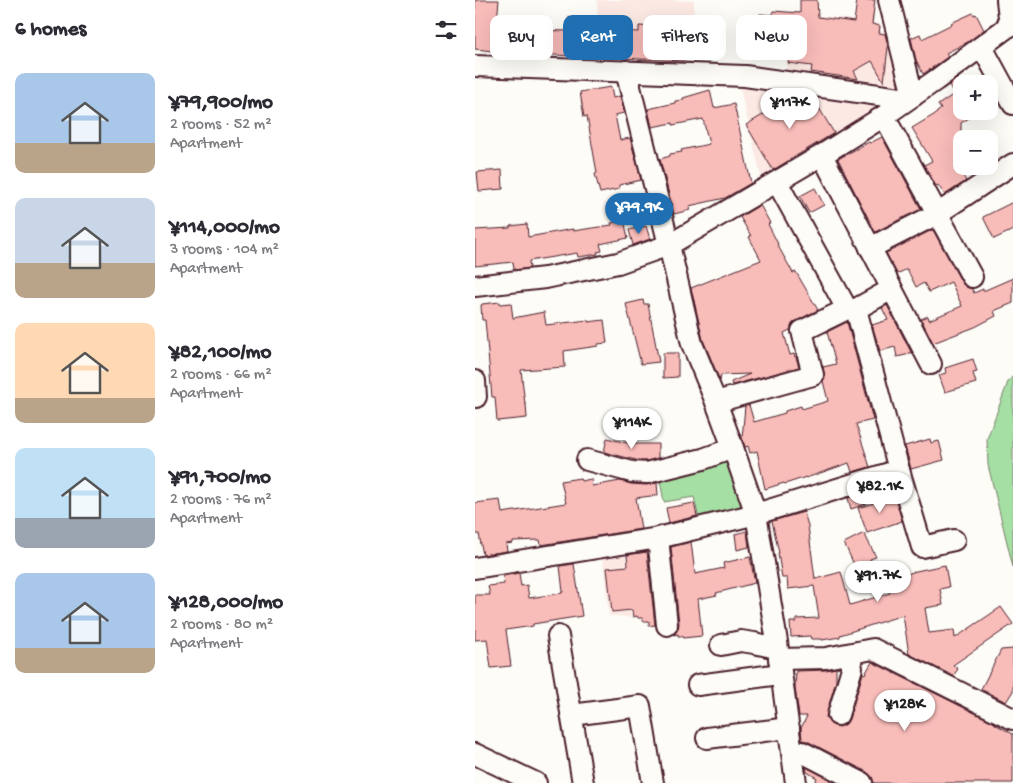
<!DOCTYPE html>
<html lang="en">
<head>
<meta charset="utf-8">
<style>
  body { margin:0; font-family:"Gochi Hand",sans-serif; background:#f2f2f3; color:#2b2b33; height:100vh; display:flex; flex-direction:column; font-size:19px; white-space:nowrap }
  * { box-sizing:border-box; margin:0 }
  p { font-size:16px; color:#7c7c81 }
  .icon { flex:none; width:28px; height:28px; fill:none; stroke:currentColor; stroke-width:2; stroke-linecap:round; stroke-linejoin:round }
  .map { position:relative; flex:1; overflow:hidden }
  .side { display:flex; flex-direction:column; background:#fff; width:475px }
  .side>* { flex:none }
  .banner { position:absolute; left:15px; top:15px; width:448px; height:45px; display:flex; gap:10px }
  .buttons { position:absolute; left:478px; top:75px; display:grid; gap:10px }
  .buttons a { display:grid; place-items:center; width:45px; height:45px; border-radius:10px; background:#fff; box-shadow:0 5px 20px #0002; font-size:25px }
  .price { position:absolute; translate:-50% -42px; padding:0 11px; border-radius:18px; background:#fff; color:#222; font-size:16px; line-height:32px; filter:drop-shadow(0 1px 2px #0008) }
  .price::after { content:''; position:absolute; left:50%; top:30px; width:15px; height:11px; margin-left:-8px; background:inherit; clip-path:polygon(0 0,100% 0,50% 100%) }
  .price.active { background:#1f6fb2; color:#fff }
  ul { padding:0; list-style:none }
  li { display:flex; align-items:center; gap:15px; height:125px; padding:0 15px }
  li span { display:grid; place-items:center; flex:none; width:140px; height:100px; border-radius:10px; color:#555 }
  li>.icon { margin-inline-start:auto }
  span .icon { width:60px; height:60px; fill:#fffc; stroke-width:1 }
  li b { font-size:21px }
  h2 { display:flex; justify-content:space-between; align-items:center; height:60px; padding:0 15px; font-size:21px }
  .tag { padding:0 18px; border-radius:10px; background:#fff; box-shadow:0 5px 20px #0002; font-size:18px; line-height:45px }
  .tag.active { background:#1f6fb2; color:#fff }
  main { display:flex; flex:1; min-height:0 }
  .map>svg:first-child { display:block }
  .built { fill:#fce9e4 }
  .green { fill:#a5dfa4; stroke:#787f68 }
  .building { fill:#f8bcb9; stroke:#4a1f2b }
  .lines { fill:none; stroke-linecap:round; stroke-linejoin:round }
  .minor-casing { stroke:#4a1f2b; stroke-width:24 }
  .minor { stroke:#fdfcf7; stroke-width:20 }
</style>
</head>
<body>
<main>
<section class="side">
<h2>6 homes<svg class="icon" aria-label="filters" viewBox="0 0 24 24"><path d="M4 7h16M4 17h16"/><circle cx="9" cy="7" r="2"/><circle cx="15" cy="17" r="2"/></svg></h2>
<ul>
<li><span style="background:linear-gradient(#a9c7e8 70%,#b9a48a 0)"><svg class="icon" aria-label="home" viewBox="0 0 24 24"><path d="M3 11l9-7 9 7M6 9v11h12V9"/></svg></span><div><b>¥79,900/mo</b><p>2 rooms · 52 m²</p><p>Apartment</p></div></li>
<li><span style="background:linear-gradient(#c9d6e8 65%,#b9a48a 0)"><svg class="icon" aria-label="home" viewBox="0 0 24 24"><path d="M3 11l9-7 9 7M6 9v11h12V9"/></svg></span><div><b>¥114,000/mo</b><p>3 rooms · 104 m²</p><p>Apartment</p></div></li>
<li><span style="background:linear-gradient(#ffd9b3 75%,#b9a48a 0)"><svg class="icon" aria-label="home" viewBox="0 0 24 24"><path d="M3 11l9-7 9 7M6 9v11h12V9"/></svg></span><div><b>¥82,100/mo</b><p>2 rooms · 66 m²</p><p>Apartment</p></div></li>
<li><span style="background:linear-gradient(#bfe0f5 70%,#9aa5b1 0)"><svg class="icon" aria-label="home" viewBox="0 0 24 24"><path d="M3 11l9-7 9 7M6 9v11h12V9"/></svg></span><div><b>¥91,700/mo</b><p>2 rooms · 76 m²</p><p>Apartment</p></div></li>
<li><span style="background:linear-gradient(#a9c7e8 75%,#b9a48a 0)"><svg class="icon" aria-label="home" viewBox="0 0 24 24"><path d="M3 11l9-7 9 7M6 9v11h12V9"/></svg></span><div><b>¥128,000/mo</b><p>2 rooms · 80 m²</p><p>Apartment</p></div></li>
</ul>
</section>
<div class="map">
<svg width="538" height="783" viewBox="0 0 538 783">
  <rect width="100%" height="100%" fill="#fdfcf7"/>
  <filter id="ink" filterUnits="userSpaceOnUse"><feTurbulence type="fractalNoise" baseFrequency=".02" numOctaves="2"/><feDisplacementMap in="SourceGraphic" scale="10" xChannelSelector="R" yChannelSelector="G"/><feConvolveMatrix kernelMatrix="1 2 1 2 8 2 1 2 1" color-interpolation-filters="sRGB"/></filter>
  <g filter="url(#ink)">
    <g class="built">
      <path d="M122,0H197L219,1L217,63L124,58Z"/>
      <path d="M319,12L406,24V31L417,33L428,87L311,70Z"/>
      <path d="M265,88L398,105L400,113L287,181Z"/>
      <path d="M150,548L157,618L143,616H134L127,552Z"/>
    </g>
    <g class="green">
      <path d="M538,376V567L513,465L512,439L533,382Z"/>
      <path d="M257,456L272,506L224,519L219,497L189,502L184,475Z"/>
    </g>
    <g class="building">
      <path d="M0,0H24L21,32L46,33L47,31H56V30L93,31L94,17L120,19L119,30L164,32V26L211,29L209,61L35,53L0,49Z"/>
      <path d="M325,0H342L343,17L379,22L382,0H400L397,24L405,26L404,33L410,34L413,47L409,82L397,61L379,71L383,79L336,72L337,66L313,63L316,42L283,40L285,14L298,15V11L325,13Z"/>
      <path d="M498,13L499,15L501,14L509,30L493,42L471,53L473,57L448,74L441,60L436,38L445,34L447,39L477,24L476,23Z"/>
      <path d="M483,78L486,85V111H505L486,123V172L491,181L470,195L463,185L461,186L449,165L457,161L437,128L462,113V112L466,109L463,105L479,94L474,85Z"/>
      <path d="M136,87L138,98L145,96L149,113L140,115L145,140L155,138L166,180L144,185V189L125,193L120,174L122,173L112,116L109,117L105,92Z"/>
      <path d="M235,90L239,108L259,104L276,183L250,198L214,206L215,210L199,214L185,159L195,156V154L207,152L206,150L234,144L228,119L198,125V123L177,127L173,109L200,103V101L208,100V98Z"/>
      <path d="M321,95H322L326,103L335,97L338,98L359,133L298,170L271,125Z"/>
      <path d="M407,137L446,209L400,232L363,159L394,142L395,143Z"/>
      <path d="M27,170L28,189L4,191L2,172Z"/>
      <path d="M340,188L349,205L334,213L325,196Z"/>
      <path d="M538,202V230L519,239L508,217Z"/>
      <path d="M285,205L295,223L293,224L303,244H302L318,273L321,272L343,310L321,321L317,324L315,330L309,333L315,355L319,354L320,357H321L324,367L257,385L256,382L275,374L246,375L245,381L228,340L216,288L286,260L274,237L276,236L265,217Z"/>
      <path d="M149,220L153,238L125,244L127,251L122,252L123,254L103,257L102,253L54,261L55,268L39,270L38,262L0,266V230L35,228V226L52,224L53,237L98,229V231L137,225L136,223Z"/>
      <path d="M171,226L175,239L158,245L154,230Z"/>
      <path d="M457,230H458L487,283L491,287L497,289L499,293L508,289V291L538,278V303L519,311L521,316L500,327L458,343L446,319L453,316L454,320L487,306L476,282L454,292L449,283L441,287L432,269L422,274L411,253Z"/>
      <path d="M168,300L169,304H173L184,362L166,364L151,304Z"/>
      <path d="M25,302V304L36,303L38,318L69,312L71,325L113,320V322L129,320L132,343L123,344V346L89,351L90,367L46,370L50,404H51L52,418L22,421L20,397H17L10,320H7L6,305H7V304Z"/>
      <path d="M412,305L436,352H435V354L422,357L420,347L405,351L397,325L413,320L407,308Z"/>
      <path d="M372,322L398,420L381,424L395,467L377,472L374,463L331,478V477L310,484L309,483L290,489L282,451L275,453L273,446L270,447L267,439L270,406L274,405L279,422L310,413V411L326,406L327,409L353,401L348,381L350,378L348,367L361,364L352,332Z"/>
      <path d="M188,353H203V377L188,378Z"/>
      <path d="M498,359L502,372L498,373L501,383L470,392L464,375L471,373L470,368Z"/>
      <path d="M132,438L157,444H183V458L171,461H165L129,452Z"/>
      <path d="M455,439L456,443L464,441L469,460L436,469L430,446Z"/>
      <path d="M105,478L106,481L116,479L117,486L145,481L156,484L171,485L182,483L183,495L161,498L166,529L66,545L65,540L38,541V543L31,544L32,551L8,555L4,534H0V503L25,500L27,513L91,503L86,481Z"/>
      <path d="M387,494L391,504L376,509L373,498Z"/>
      <path d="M420,496L427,521L392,533L383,508Z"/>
      <path d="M219,503L222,516L194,523L191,508Z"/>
      <path d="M329,512L333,526L340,579L366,572L375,605L415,593L411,581L441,571L470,565L474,587L465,589L468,605L450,608L454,633L479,630L480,638L526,607L538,624L478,665L483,669L478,676L434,654L428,615L365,635V637L347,640V639H336L335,636L316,637L315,622H321V619L344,618L339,586L313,589L312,578H307L303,553H304L297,521Z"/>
      <path d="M272,531L274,547L262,550L260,534Z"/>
      <path d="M389,533L401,557L395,559L398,566L383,573L369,543Z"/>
      <path d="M216,542L220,574L249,568L248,563L275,557L280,583L241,593L242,595L223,599L227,636L208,638V636H203V634L199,635L203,629L204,624L196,547Z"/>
      <path d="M172,552L180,625L174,626V621H168L167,618H163L162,616L158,617L157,610L137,612L132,568L153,566L152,555Z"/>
      <path d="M99,564L107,616L58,624V626L31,630L36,666L16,668L12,639L0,640V595H15L13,586L29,584L28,576L44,573L46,586L52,585L54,598L87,593L86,592H88L85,566Z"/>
      <path d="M538,649V691L531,702L506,689L526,650Z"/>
      <path d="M397,662L520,723V724L538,734V783H399L397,777L392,772L332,741L327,740L326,728L332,716H324L320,688L321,671L351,670L361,668V681L352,712L351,717L355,723L360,726L365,727L371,724L374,719L388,673L390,674Z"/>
      <path d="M331,767L361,783H339L342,778L332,772Z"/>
    </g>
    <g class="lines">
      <g class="minor-casing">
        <g id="minor">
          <path d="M414,0L438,96"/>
          <path d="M532,0L535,26"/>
          <path d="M507,47L538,104"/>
          <path d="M0,66L270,76L432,99"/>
          <path d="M151,71L194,245L217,344L241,402L258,448L281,514L302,642L321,783"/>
          <path d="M409,116L497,277"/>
          <path d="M347,155L456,364"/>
          <path d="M302,182L372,309"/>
          <path d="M395,248L462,214L538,164"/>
          <path d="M0,286L70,278L143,263L194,245L347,155L409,116L461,80L538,23"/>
          <path d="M0,381L1,397"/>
          <path d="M241,402L338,375L327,331L372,309H381"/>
          <path d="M112,460L157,472L172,473L228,459L258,448"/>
          <path d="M424,470L447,547L479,540"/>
          <path d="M183,538L192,625"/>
          <path d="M0,568L183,538L281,514L424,470L381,309L417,289"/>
          <path d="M83,636L108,783"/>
          <path d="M246,645L266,641L279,643L302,648"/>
          <path d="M304,659L351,658L398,649L538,719"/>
          <path d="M223,685L305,674"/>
          <path d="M97,715L165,706L178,783"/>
          <path d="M363,715L377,668L374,654"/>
          <path d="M232,738L314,728"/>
          <path d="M317,750L327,752L387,783"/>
          <path d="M0,754L61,783"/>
        </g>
      </g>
      <use href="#minor" class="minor"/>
    </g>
  </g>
</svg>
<div class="buttons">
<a>+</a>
<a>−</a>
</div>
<b class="price" style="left:315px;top:130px">¥117K</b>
<b class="price active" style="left:164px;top:235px">¥79.9K</b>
<b class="price" style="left:157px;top:450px">¥114K</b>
<b class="price" style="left:405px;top:514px">¥82.1K</b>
<b class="price" style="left:403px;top:603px">¥91.7K</b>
<b class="price" style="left:430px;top:732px">¥128K</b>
<div class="banner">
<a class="tag">Buy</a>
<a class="tag active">Rent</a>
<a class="tag">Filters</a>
<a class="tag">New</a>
</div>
</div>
</main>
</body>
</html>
